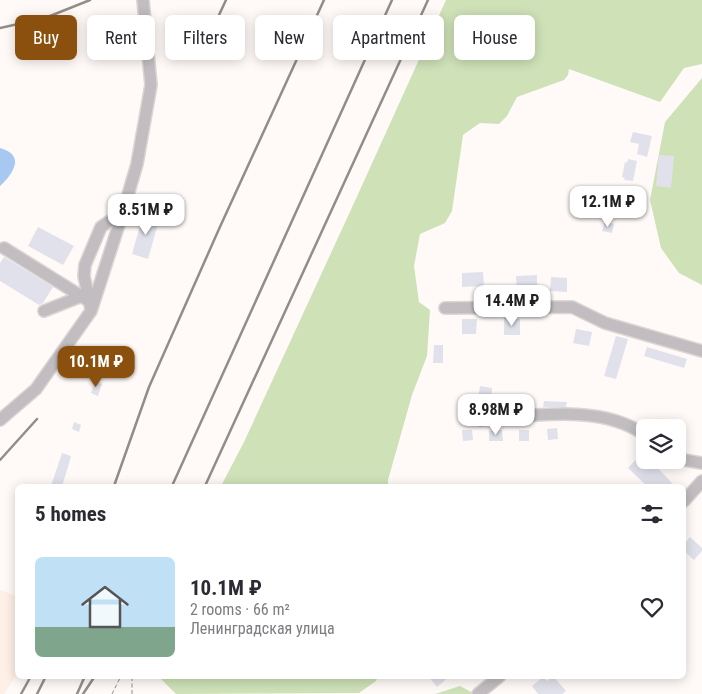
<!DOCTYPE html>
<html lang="en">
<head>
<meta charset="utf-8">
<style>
  body { margin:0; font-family:"Roboto Condensed",sans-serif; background:#f2f2f3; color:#2b2b33; height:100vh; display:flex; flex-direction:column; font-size:19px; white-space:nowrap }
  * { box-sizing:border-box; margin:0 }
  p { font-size:16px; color:#7c7c81 }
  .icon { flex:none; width:28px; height:28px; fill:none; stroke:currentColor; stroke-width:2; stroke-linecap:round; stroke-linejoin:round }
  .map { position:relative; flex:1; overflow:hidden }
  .sheet { position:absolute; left:15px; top:484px; width:671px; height:195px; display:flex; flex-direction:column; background:#fff; border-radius:8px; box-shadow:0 2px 12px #0003 }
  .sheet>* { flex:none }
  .hud { position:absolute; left:15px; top:15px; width:672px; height:45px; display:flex; gap:10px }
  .buttons { position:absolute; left:636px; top:419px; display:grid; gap:10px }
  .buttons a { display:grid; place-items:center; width:50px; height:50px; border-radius:8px; background:#fff; box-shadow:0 2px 12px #0003; font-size:25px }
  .price { position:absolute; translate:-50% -42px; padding:0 11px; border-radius:10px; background:#fff; color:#222; font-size:16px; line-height:32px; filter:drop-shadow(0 1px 2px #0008) }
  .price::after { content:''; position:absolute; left:50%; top:30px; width:15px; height:11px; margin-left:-8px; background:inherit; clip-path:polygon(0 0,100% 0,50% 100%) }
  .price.active { background:#8b500d; color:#fff }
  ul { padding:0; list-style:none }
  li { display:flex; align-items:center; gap:15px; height:125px; padding:0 20px }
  li span { display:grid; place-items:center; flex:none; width:140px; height:100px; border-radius:8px; color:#555 }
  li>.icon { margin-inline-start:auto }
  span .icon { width:60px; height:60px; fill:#fffc; stroke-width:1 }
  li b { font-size:21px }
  h2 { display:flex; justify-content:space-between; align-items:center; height:60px; padding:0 20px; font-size:21px }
  .pill { padding:0 18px; border-radius:8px; background:#fff; box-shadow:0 2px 12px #0003; font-size:18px; line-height:45px }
  .pill.active { background:#8b500d; color:#fff }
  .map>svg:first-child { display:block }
  .built { fill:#feefe7 }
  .green { fill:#cee1b7 }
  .water { fill:#a7c8f0 }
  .building { fill:#e1e1eb }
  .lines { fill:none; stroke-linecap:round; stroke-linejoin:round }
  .minor-casing { stroke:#dbd6d4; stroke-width:14 }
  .path { stroke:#938e8c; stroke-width:1; stroke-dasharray:4 2.5; stroke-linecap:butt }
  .minor { stroke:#c1bdc0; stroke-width:11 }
  .rail { stroke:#928d8b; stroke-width:2.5 }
</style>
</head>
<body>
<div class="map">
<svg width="702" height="694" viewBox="0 0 702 694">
  <rect width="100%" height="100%" fill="#fffaf8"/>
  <path class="built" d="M0,590L18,597L17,674L4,694H0Z"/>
  <g class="green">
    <path d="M446,0H702V64L684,68L660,102L569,69L568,75L564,80L517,97L507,116L499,124L480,123L463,135L452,211L445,223L420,234L414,266L419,302L430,310L427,356L412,395L388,480V486H221L244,442L354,203Z"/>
    <path d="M702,78V285L679,273L661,248L650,200L665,122Z"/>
    <path d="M153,676H378L376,681L359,693L176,694L161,679Z"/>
    <path d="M460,686L475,694H435Z"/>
  </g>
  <path class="water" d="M0,148C26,155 13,174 0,186Z"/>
  <g class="building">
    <path d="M633,132L652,136L647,157L637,154L639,144L630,142Z"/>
    <path d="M659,155L674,156L671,188L656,186Z"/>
    <path d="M628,159L637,161L633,181L624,180L625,178L622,177L625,162L627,163Z"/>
    <path d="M609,194L618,196L614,211L606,209Z"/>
    <path d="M144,212L160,217L148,259L132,254Z"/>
    <path d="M605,222L614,224L612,233L602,231Z"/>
    <path d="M38,227L74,246L63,265L28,246Z"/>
    <path d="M4,257L53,287L43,303L39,305L0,281V263Z"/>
    <path d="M483,272L484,286L462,287V273Z"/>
    <path d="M537,275V291L517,292L516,276Z"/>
    <path d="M551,277L567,278V292L550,291Z"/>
    <path d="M504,318L520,319V335H504Z"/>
    <path d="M462,319H477L476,334H462Z"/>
    <path d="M576,329L592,332L589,346L573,343Z"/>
    <path d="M616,336L628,339L616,379L604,376Z"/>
    <path d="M434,345H443V363H433Z"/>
    <path d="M647,347L687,359L684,368L644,356Z"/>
    <path d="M95,381L102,384L98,396L91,393Z"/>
    <path d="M480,386L492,388L491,401L478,399Z"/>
    <path d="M544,401L567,402L566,407H543Z"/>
    <path d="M74,422L81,425L79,432L72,429Z"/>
    <path d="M557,428L558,439L548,440L547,429Z"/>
    <path d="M462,430H472L473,440L463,441Z"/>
    <path d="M502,430L503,441H489V431Z"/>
    <rect x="519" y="430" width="10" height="11"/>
    <path d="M645,450V460H650L672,483L668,486H647L628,468Z"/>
    <path d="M62,453L71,456L68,467L62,486H51Z"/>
    <path d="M690,537L702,548V551L694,560L684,551V544Z"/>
    <path d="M428,676H450L437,687Z"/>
    <path d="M553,676L566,691L562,694H538L532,686L543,677L547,681Z"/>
  </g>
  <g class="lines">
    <g class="minor-casing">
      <g id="minor">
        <path d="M4,248L89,301"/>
        <path d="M445,308L572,307L605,323L702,351"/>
        <path d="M91,309L84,276L85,265L101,227L123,212"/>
        <path d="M44,311L82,296"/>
        <path d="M0,420L36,389L91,311L123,212L137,164L151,85L143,0"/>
        <path d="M480,420C531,416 601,403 645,435"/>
        <path d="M678,459L702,463"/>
        <path d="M684,501L702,481"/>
        <path d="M478,694L500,676"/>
      </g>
    </g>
    <g class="path">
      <path d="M112,694L121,676"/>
      <path d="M132,694V676"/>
    </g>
    <use href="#minor" class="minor"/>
    <g class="rail">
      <path d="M0,28L45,18L90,0"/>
      <path d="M199,58L226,0"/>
      <path d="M0,460L37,419"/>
      <path d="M114,486L149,387L219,229L324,0"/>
      <path d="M172,486L392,0"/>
      <path d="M205,486L428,0"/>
      <path d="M21,694L31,676"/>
      <path d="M37,694L46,676"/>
      <path d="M77,694L85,676"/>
      <path d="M83,694L95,676"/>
    </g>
  </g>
</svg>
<div class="buttons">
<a><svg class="icon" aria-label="layers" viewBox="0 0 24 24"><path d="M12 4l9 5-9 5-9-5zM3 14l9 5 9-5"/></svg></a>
</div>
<b class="price" style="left:608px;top:228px">12.1M ₽</b>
<b class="price" style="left:146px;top:236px">8.51M ₽</b>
<b class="price" style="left:512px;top:327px">14.4M ₽</b>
<b class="price active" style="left:96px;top:388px">10.1M ₽</b>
<b class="price" style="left:496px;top:436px">8.98M ₽</b>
<div class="hud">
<a class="pill active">Buy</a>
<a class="pill">Rent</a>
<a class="pill">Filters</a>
<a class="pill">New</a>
<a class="pill">Apartment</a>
<a class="pill">House</a>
</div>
<section class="sheet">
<h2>5 homes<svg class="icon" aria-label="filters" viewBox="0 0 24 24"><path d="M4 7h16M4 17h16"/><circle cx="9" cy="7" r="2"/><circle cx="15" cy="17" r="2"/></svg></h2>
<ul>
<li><span style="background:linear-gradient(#bfe0f5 70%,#7fa58c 0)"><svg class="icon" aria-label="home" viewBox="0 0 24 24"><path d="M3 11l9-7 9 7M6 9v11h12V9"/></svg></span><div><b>10.1M ₽</b><p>2 rooms · 66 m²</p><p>Ленинградская улица</p></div><svg class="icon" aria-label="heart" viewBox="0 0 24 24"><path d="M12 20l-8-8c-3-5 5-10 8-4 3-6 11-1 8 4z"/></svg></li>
</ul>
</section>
</div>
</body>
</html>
